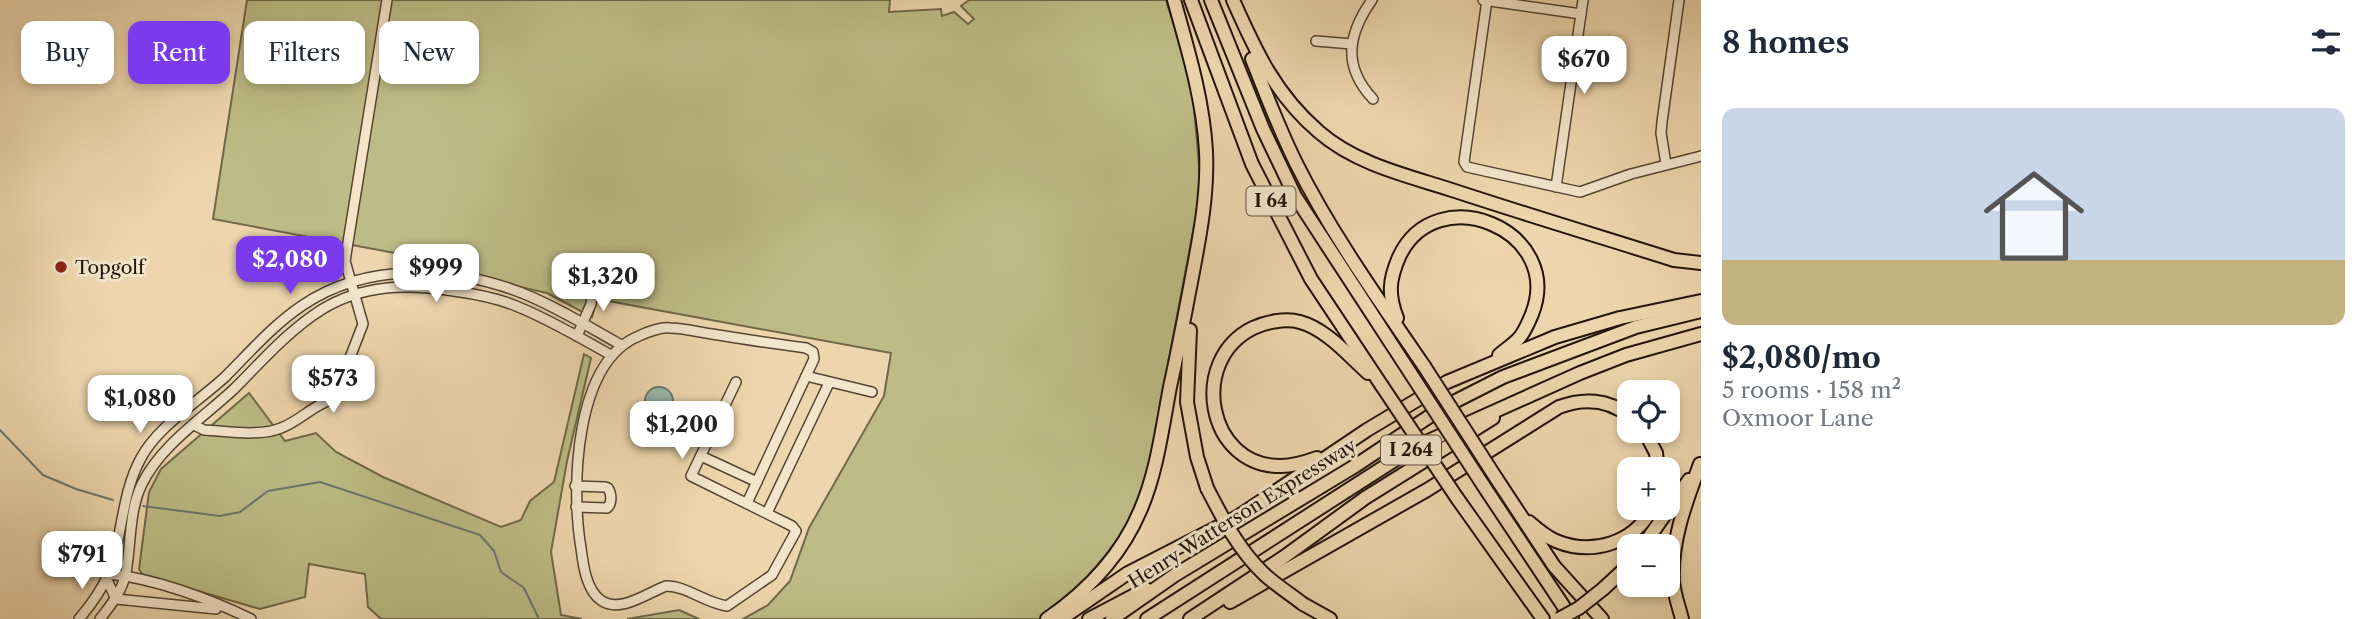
<!DOCTYPE html>
<html lang="en">
<head>
<meta charset="utf-8">
<style>
  body { margin:0; font-family:"Libre Caslon Text",serif; background:#f6f6f7; color:#1f2937; height:100vh; display:flex; flex-direction:column; font-size:26px; white-space:nowrap }
  * { box-sizing:border-box; margin:0 }
  p { font-size:23px; color:#747a83 }
  .icon { flex:none; width:38px; height:38px; fill:none; stroke:currentColor; stroke-width:2; stroke-linecap:round; stroke-linejoin:round }
  .map { position:relative; flex:1; overflow:hidden }
  .panel { display:flex; flex-direction:column; background:#fff; width:665px }
  .panel>* { flex:none }
  .guide { position:absolute; left:21px; top:21px; width:665px; height:63px; display:flex; gap:14px }
  .tools { position:absolute; left:1617px; top:380px; display:grid; gap:14px }
  .tools a { display:grid; place-items:center; width:63px; height:63px; border-radius:14px; background:#fff; box-shadow:0 4px 10px #0003; font-size:35px }
  .price { position:absolute; translate:-50% -60px; padding:0 16px; border-radius:14px; background:#fff; color:#222; font-size:23px; line-height:46px; filter:drop-shadow(0 2px 4px #0008) }
  .price::after { content:''; position:absolute; left:50%; top:42px; width:21px; height:16px; margin-left:-10px; background:inherit; clip-path:polygon(0 0,100% 0,50% 100%) }
  .price.selected { background:#7c3aed; color:#fff }
  ul { padding:0; list-style:none }
  li { display:grid; align-content:center; gap:14px; height:371px; padding:0 21px }
  li span { display:grid; place-items:center; height:217px; border-radius:14px; color:#555 }
  li>.icon { margin-inline-start:auto }
  span .icon { width:126px; height:126px; fill:#fffc; stroke-width:1 }
  li b { font-size:30px }
  h2 { display:flex; justify-content:space-between; align-items:center; height:84px; padding:0 21px; font-size:30px }
  .chip { padding:0 24px; border-radius:14px; background:#fff; box-shadow:0 4px 10px #0003; font-size:24px; line-height:63px }
  .chip.selected { background:#7c3aed; color:#fff }
  main { display:flex; flex:1; min-height:0 }
  .map>svg:first-child { display:block }
  .green { fill:#bdbc86; stroke:#706848; stroke-width:2 }
  .water { fill:#9ab8af; stroke:#6a766d; stroke-width:2 }
  .lines { fill:none; stroke-linecap:round; stroke-linejoin:round }
  .stream { stroke:#6a766d; stroke-width:2 }
  .minor-casing { stroke:#554432; stroke-width:12 }
  .highway-casing { stroke:#221409; stroke-width:16 }
  .minor { stroke:#f3e4ca; stroke-width:9 }
  .highway { stroke:#edd6ad; stroke-width:12 }
  .highway-bridge-casing { stroke:#221409; stroke-width:16; stroke-linecap:butt }
  .highway-bridge { stroke:#edd6ad; stroke-width:12 }
  .poi-dot { fill:#8f2418; stroke:#f3e4ca; stroke-width:2.5 }
  .labels { text-anchor:middle; stroke-width:6; stroke-linejoin:round; paint-order:stroke }
  .shield { fill:#f3e4ca; stroke:#615243; stroke-width:2 }
  .shield-label { font-size:18px; font-weight:bold; fill:#221409 }
  .poi-label { font-size:19px; fill:#221409; stroke:#f3e4ca; text-anchor:start }
  .street-label { font-size:19px; fill:#221409; stroke:#f3e4ca }
</style>
</head>
<body>
<main>
<div class="map">
<svg width="1701" height="619" viewBox="0 0 1701 619">
  <rect width="100%" height="100%" fill="#edd6ad"/>
  <filter id="stains"><feTurbulence type="fractalNoise" baseFrequency=".00286" numOctaves="4"/><feColorMatrix values="0 0 0 0 .2 0 0 0 0 .09 0 0 0 0 .02 0 0 0 .5 -.17"/></filter>
  <radialGradient id="worn" r=".72"><stop offset=".6" stop-color="#630" stop-opacity="0"/><stop offset="1" stop-color="#630" stop-opacity=".3"/></radialGradient>
  <g class="green">
    <path d="M247,0H890L889,12L941,9L942,16L954,12L968,24L974,19L961,6L969,0H1166L1192,84L1201,189L1146,480L1131,518L1113,546L1081,585L1040,619H743L768,605L790,581L809,528L884,396L891,353L597,299L592,317L547,293L427,266V259L213,219Z"/>
    <path d="M584,354L591,358L567,461L551,552L561,615L582,619H381L368,607L365,574L309,564L305,597L260,609L143,575L139,569L149,492L161,469L249,393L285,441L316,433L336,452L383,477L501,527L521,520L530,501L554,482Z"/>
    <path d="M679,610L699,619H627Z"/>
  </g>
  <circle class="water" cx="659" cy="401" r="14"/>
  <g class="lines">
    <g class="stream">
      <path d="M0,430L43,475L76,489L113,500"/>
      <path d="M143,506L220,516L240,512L268,491L320,482L480,535L494,551L501,572L524,588L539,619"/>
    </g>
    <g class="minor-casing">
      <g id="minor">
        <path d="M1372,0C1348,34 1342,66 1373,99"/>
        <path d="M1483,0L1581,14"/>
        <path d="M1487,0L1464,162L1467,167L1580,192L1631,174L1701,156"/>
        <path d="M1316,41L1352,44"/>
        <path d="M1666,164L1661,133L1662,122L1679,0"/>
        <path d="M1556,187L1583,0"/>
        <path d="M577,336L591,304L594,279"/>
        <path d="M806,376L872,392"/>
        <path d="M736,382L691,476L792,526L796,531L772,575L727,606C705,603 687,586 666,586C647,593 621,613 602,601C586,591 583,564 581,548C571,489 574,362 639,336C647,332 661,327 670,328C683,328 698,332 712,334C743,339 775,344 806,348L813,352L814,359L747,503"/>
        <path d="M194,425L204,430C227,431 259,437 281,428C300,421 314,404 334,399L363,324L345,261L387,0"/>
        <path d="M701,456L757,482"/>
        <path d="M575,486L605,487L608,488C612,494 612,504 607,508L576,507"/>
        <path d="M767,513L829,383"/>
        <path d="M108,574C154,578 210,599 251,619"/>
        <path d="M106,578L116,599L216,609"/>
        <path d="M79,619C90,606 101,591 108,575C123,537 121,494 141,458C158,426 199,401 225,377C250,352 273,325 303,305C367,262 453,266 522,293C557,307 589,327 621,345"/>
        <path d="M100,619C111,605 122,591 126,573C131,545 129,510 142,484C161,445 203,418 234,389C261,362 288,331 321,310C363,284 407,284 454,291C476,294 497,298 516,306C549,319 580,338 611,355"/>
      </g>
    </g>
    <g class="highway-casing">
      <g id="highway">
        <path d="M1191,0L1252,164L1311,279L1382,386"/>
        <path d="M1211,0L1263,129L1295,196L1411,374"/>
        <path d="M1233,0C1256,52 1275,94 1319,132C1357,165 1409,176 1455,191C1528,215 1601,237 1674,260L1701,263"/>
        <path d="M1252,59C1266,94 1279,129 1296,163C1332,235 1379,300 1424,366"/>
        <path d="M1397,318C1388,295 1389,280 1399,257C1436,177 1565,230 1532,314C1529,321 1525,331 1520,337C1514,344 1506,349 1499,355"/>
        <path d="M1190,330L1187,402L1197,457L1207,488"/>
        <path d="M1644,430L1656,453L1658,469"/>
        <path d="M1317,458C1306,462 1293,466 1281,466C1207,467 1188,360 1253,328C1266,322 1285,318 1300,322C1326,329 1348,355 1368,373"/>
        <path d="M1496,478L1554,566L1602,619"/>
        <path d="M1483,485L1572,619"/>
        <path d="M1457,498L1543,619"/>
        <path d="M1529,522C1537,529 1546,537 1556,541C1592,556 1635,543 1652,508"/>
        <path d="M1643,546L1689,480"/>
        <path d="M1603,589L1629,565"/>
        <path d="M1230,602L1427,490L1559,407C1583,398 1608,399 1629,416"/>
        <path d="M1303,604L1330,619"/>
        <path d="M1047,619C1086,592 1121,556 1140,511C1157,472 1162,429 1170,387C1178,351 1185,314 1192,277C1200,235 1208,194 1206,151C1203,99 1188,50 1174,0"/>
        <path d="M1061,619L1128,573L1239,516L1367,430L1447,382L1555,337L1620,318L1701,301"/>
        <path d="M1089,619L1146,589"/>
        <path d="M1112,619L1175,575L1355,466L1442,408L1503,377L1636,327L1701,311"/>
        <path d="M1147,619L1415,447L1580,373L1626,355L1701,334"/>
        <path d="M1190,619L1284,557L1365,498L1493,418"/>
        <path d="M1682,619C1679,607 1674,594 1673,581C1671,540 1686,502 1700,464"/>
      </g>
    </g>
    <use href="#minor" class="minor"/>
    <use href="#highway" class="highway"/>
    <g class="highway-bridge-casing">
      <g id="highway-bridge">
        <path d="M1424,366L1496,478"/>
        <path d="M1411,374L1483,485"/>
        <path d="M1382,386L1457,498"/>
        <path d="M1207,488C1223,519 1238,549 1264,574C1276,585 1290,594 1303,604"/>
        <path d="M1559,619L1579,608L1603,589"/>
      </g>
    </g>
    <use href="#highway-bridge" class="highway-bridge"/>
  </g>
  <circle class="poi-dot" cx="61" cy="267" r="7"/>
  <g class="labels">
    <g class="shield">
      <rect x="1246.5" y="186.5" width="49" height="29" rx="5"/>
      <rect x="1381" y="435.5" width="60" height="29" rx="5"/>
    </g>
    <g class="shield-label">
      <text x="1271" y="207">I 64</text>
      <text x="1411" y="456">I 264</text>
    </g>
    <g class="poi-label">
      <text x="75" y="274">Topgolf</text>
    </g>
    <g class="street-label">
      <text transform="translate(1242 513) rotate(-32)" y="7">Henry Watterson Expressway</text>
    </g>
  </g>
  <rect width="100%" height="100%" filter="url(#stains)"/>
  <rect width="100%" height="100%" fill="url(#worn)"/>
</svg>
<div class="tools">
<a><svg class="icon" aria-label="locate" viewBox="0 0 24 24"><circle cx="12" cy="12" r="6"/><path d="M12 2v4M12 18v4M2 12h4M18 12h4"/></svg></a>
<a>+</a>
<a>−</a>
</div>
<b class="price" style="left:1584px;top:96px">$670</b>
<b class="price selected" style="left:290px;top:296px">$2,080</b>
<b class="price" style="left:436px;top:304px">$999</b>
<b class="price" style="left:603px;top:313px">$1,320</b>
<b class="price" style="left:333px;top:415px">$573</b>
<b class="price" style="left:140px;top:435px">$1,080</b>
<b class="price" style="left:682px;top:461px">$1,200</b>
<b class="price" style="left:82px;top:591px">$791</b>
<div class="guide">
<a class="chip">Buy</a>
<a class="chip selected">Rent</a>
<a class="chip">Filters</a>
<a class="chip">New</a>
</div>
</div>
<section class="panel">
<h2>8 homes<svg class="icon" aria-label="filters" viewBox="0 0 24 24"><path d="M4 7h16M4 17h16"/><circle cx="9" cy="7" r="2"/><circle cx="15" cy="17" r="2"/></svg></h2>
<ul>
<li><span style="background:linear-gradient(#c9d6e8 70%,#c2b280 0)"><svg class="icon" aria-label="home" viewBox="0 0 24 24"><path d="M3 11l9-7 9 7M6 9v11h12V9"/></svg></span><div><b>$2,080/mo</b><p>5 rooms · 158 m²</p><p>Oxmoor Lane</p></div></li>
</ul>
</section>
</main>
</body>
</html>
